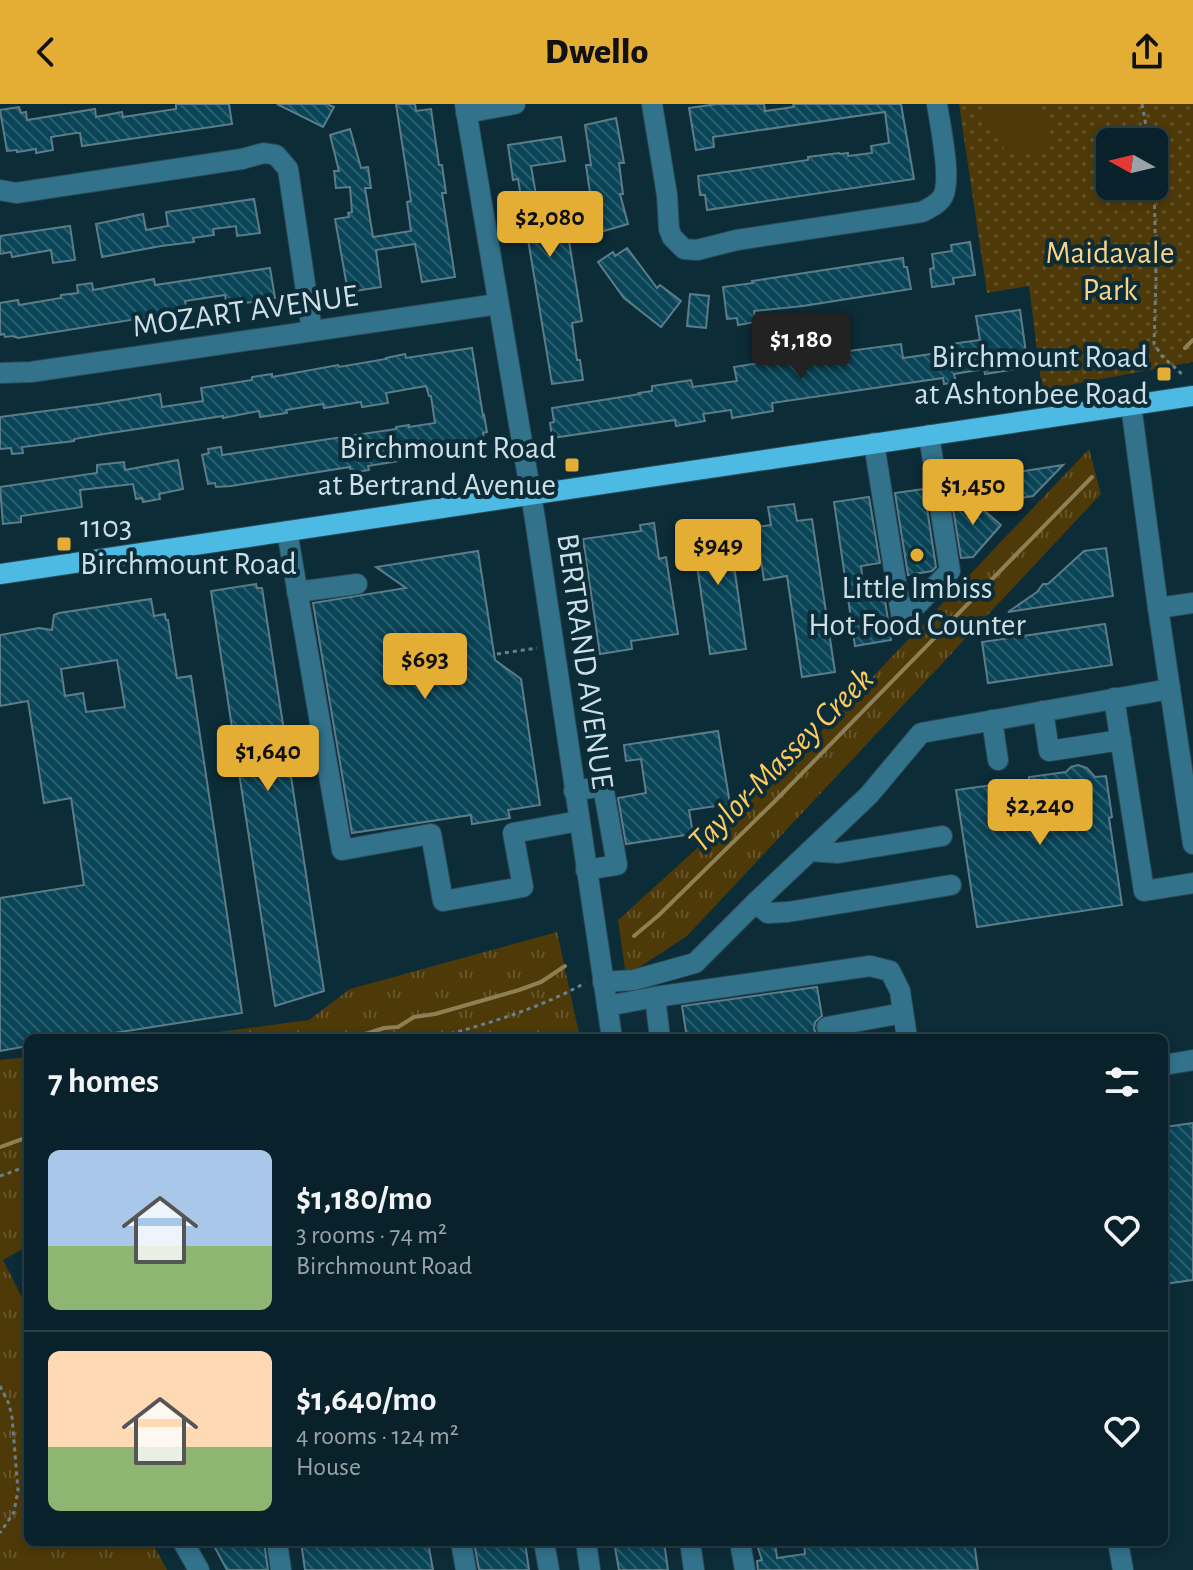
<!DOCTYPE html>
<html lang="en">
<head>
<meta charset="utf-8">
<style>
  body { margin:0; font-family:"Alegreya Sans",sans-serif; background:#122932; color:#f1f3f6; height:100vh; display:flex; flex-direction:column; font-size:30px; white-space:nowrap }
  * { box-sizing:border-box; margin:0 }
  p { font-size:26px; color:#99a3a8 }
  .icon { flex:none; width:44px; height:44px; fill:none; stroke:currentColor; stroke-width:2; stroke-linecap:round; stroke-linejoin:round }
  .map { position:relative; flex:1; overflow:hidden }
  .drawer { position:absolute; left:24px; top:930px; width:1144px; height:512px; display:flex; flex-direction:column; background:#09212a; border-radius:12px; box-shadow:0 4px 12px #0003,0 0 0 2px #293e47 }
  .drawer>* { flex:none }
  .needle { width:52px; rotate:278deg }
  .fabs { position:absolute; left:1096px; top:24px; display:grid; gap:16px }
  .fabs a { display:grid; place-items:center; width:72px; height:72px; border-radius:12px; background:#09212a; box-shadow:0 4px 12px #0003,0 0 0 2px #293e47; font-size:40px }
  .price { position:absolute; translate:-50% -68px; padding:0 18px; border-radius:8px; background:#e4ae35; color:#111; font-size:26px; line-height:52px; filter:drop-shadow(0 2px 4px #0008) }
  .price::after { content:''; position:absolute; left:50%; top:48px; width:24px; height:18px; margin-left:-12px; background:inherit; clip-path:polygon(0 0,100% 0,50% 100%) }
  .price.selected { background:#222; color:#fff }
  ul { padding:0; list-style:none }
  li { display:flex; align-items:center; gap:24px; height:200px; padding:0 24px }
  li+li { border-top:2px solid #293e47 }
  li span { display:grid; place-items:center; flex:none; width:224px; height:160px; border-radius:12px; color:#555 }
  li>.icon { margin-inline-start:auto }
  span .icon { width:96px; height:96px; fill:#fffc; stroke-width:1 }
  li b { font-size:34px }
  h2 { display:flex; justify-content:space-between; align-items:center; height:96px; padding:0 24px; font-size:34px }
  header { display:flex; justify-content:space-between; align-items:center; height:104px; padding:0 24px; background:#e4ae35; color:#111; font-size:36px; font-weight:800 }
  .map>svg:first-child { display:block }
  .grass { fill:url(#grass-tufts) }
  .park { fill:url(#park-dots); fill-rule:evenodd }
  .garden { fill:#4e3908 }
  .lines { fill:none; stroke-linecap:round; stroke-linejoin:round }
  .stream { stroke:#8e7f55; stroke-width:4 }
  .building { fill:url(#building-back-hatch); stroke:#5c7c8a; stroke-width:2; fill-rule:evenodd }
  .minor-casing { stroke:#2b4954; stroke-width:22 }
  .major-casing { stroke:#2b4954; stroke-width:22 }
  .path { stroke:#67808a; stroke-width:3; stroke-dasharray:4 4; stroke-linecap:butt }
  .minor { stroke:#32728b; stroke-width:20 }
  .major { stroke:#4cbae2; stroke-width:20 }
  .poi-dot { fill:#e4ae35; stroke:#0c2c38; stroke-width:3 }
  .labels { text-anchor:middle; stroke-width:8; stroke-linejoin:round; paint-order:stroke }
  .park-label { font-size:32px; fill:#fdd382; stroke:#0c2c38 }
  .street-label { font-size:32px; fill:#cedfe7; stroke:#0c2c38 }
  .poi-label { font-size:32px; fill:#cedfe7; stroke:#0c2c38; text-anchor:end }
  .water-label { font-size:34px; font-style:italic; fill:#fec95d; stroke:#0c2c38 }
</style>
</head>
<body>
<header><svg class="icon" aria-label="back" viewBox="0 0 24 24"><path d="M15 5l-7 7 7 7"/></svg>Dwello<svg class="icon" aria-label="share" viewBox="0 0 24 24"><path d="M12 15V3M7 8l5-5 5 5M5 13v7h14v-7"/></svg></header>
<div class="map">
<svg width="1193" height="1466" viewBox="0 0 1193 1466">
  <defs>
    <pattern id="grass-tufts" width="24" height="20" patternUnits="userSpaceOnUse" patternTransform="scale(2)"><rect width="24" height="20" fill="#4e3908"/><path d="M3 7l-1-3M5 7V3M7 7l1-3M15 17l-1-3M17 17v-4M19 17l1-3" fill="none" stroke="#66552c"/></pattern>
    <pattern id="park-dots" width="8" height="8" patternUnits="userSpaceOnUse" patternTransform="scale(2)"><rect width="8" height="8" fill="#4e3908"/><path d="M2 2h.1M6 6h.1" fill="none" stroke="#66552c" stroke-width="1.8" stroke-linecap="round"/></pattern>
    <pattern id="building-back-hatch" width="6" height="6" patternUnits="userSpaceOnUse" patternTransform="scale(2)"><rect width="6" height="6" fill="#094457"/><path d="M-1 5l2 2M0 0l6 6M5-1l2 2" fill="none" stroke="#2c5f6f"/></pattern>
  </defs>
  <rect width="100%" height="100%" fill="#0c2c38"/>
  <g class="grass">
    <path d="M1089,345L1101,390L687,832L626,872L618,816L790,660Z"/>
    <path d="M557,828L580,934H173L309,916L350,885Z"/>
    <path d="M28,953V1142L3,1156L28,1205V1438H152L167,1466H0V956Z"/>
  </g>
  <path class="park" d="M959,0H1193V258L1042,286L1029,182L987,189ZM1110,38H1154V82H1110Z"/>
  <path class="garden" d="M992,0C1004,0 1019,0 1031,0C1061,6 1058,57 1009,49L1004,45L996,22L984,23L981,11L991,8Z"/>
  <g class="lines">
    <g class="stream">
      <path d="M1185,244L1193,236"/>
      <path d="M634,832L659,811L775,697L1092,373"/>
      <path d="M353,934L384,924L398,923L414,913L435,910L519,886L541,878L565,862"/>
      <path d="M0,1043L28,1033"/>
    </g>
  </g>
  <g class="building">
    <path d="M176,0H229L232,20L82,42L80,29H76L51,33L53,46L36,49V45L17,48V46L7,47L0,6L19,3L21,9L26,8L27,16L95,5L96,13L122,8L123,13L176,5Z"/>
    <path d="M277,0H327L334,3L323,23Z"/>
    <path d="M396,0H415L416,7L431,5L439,61H442L446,89H442L455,173L422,178L415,140L376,146L381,183L348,188L335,115L349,113L348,109L352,108L350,83L336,84L334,67H339L330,31L350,25L361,64L368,63L371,84H365L373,133L411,127L407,98L411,97Z"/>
    <path d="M717,0H764L765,7L794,3L793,0H901L914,75L707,106L705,91H700L698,72L808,56V53L839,49L840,50L848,49V52L872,49L871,42L889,39L885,8L713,33L714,43L696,46L689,4Z"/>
    <path d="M616,14L624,59H619L623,90H620L628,120L597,129L591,110H593L586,61H591L585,21Z"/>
    <path d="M561,33L565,57L531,62L536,91L555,88L563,138L569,137L582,217L572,219L577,256H580L583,276L552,280L518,75L513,76L508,41Z"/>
    <path d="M254,95L260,129L237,132L236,122L213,125L214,131L193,134L194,138L161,142L102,153L96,120L143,110L146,126L168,122L166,108Z"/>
    <path d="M70,122L75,156L53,159L51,146L12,153L11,148L0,150V132Z"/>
    <path d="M970,138L975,171L953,174L954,180L932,183L930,165L934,164L932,150L952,147L951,141Z"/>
    <path d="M627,144L657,184L660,181L681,197L661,223L624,194L598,158L613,148L615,152Z"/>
    <path d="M903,154L904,163H907L911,185L803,202L754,207L755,218L738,221L737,214L727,215L723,183L753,179L752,177Z"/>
    <path d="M270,164L275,194L227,202L225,191L185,197L187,207L18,234L13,232L5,233L4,230L0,231V199L18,196L19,201L61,194V191L78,189L77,181L92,179L93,186L154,175L155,181Z"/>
    <path d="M690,190L709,192L706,224L687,222Z"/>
    <path d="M1020,206L1028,263L985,270L984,265L954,270L956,278L944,280L943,274L772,299L773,307L732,314L731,306L703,310L705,317L676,322L675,316L552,334L550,319L554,318L552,304L640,290L639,289L652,287V282L691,276L693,283L737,277L734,263L759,259L901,240L903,254L952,247L951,240L980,236L976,212Z"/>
    <path d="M472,244L483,312L484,311L487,328L483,329L485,343L368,362L369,366L351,369L350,363L231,382L216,383L215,379L208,380L202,351L209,349L208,345L221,343L222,351L396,325V323L409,321V323L435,319L431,292H429L426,282L386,289L388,299L362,303L361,298L324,304L323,300L286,306L287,309L260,313L259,307L223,314V312L104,330L74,335V337L22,343L23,349L12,350L11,344L0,345V313L99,300L160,290L162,303L203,297L201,284L252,276V273L272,270V273L338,261L339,263L386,255V254L405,250L406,254Z"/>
    <path d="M178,356L183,385L159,390L160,395L143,398L142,394L136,395L133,380L80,386L82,403L21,412V418L3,420L0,383L97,369V361L124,358L125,366Z"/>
    <path d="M1063,361L1033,392L982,400L978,374Z"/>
    <path d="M924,385L936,463L932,467L908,471L895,389Z"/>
    <path d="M869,393L880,459L861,462L864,486L883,483L891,536L855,542L834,398Z"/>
    <path d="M971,395L1001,421L973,453L961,454L952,398Z"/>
    <path d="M794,400L797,417L812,415L835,568L802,573L787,472L764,476L756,423L771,421L768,403Z"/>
    <path d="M654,419L659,455L666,453L678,530L631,537L632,545L600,550L583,435L641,427L640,421Z"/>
    <path d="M728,420L746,545L710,550L694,441L682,443L679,427Z"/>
    <path d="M1106,444L1113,492L1008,508L1037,488L1043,480H1048L1084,447Z"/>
    <path d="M478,447L495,556L521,575L540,701L508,706L510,714L472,720L471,711L352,729L313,499L406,484L376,463Z"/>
    <path d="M256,480L257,484H262L324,887L275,902L211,487Z"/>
    <path d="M151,495L154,512L165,510L166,516H168L177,574L191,572L242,909L82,934H28V942L0,947V794L84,781L71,694L44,699L28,597L0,602V531L39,524L52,526L54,511L59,509ZM117,556L125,603L86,608L83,589L65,592L61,565Z"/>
    <path d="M1105,520L1112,561L988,579L982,538Z"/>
    <path d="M718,627L730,700L689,706L693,730L626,740L618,694L646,689L641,655L626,657L624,641Z"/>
    <path d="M1078,661L1087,664L1095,673L1106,672L1112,713L1109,714L1122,801L977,823L956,686L1029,676V673L1066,668L1071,663Z"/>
    <path d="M817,883L822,912L815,918L814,925L817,931L821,934H687L682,902Z"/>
    <path d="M1193,1019V1176L1164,1180V1023Z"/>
    <path d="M212,1438H264L268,1466H227Z"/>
    <path d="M301,1438H428L433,1466H305Z"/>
    <path d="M474,1438H525L529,1466H479Z"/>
    <path d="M614,1438H664L668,1466H619Z"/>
    <path d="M775,1438L777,1454L805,1450L804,1438H974L978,1466H758L757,1457L762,1456L757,1441Z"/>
  </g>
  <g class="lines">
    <g class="minor-casing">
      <g id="minor">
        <path d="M465,0L535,415L612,934"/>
        <path d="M652,0L667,91L669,125L672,133L684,145L697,146L737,136L922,108C929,104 939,100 943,92C952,74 940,21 937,0"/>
        <path d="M466,9L515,0"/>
        <path d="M0,86L16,89L242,55L264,49L276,51L288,65L312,227"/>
        <path d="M0,269L31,268L498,200"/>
        <path d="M1131,301L1158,504L1193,740"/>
        <path d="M874,339L902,516L950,467L929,331"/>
        <path d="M287,427L342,746L431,730L443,797L523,783L513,729L579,717"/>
        <path d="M297,488L357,480"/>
        <path d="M1158,504L1193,499"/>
        <path d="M1114,594L1144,787L1193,779"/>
        <path d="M1043,607L1049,647L1121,636"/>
        <path d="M992,616L998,656"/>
        <path d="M574,687L603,682L617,761L586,766"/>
        <path d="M810,747L838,749L942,732"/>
        <path d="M755,799L768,809L788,808L951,781"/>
        <path d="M603,878L634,876L695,859L755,799L869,691L921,629L1170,585"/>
        <path d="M655,893L660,934"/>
        <path d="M607,902L655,893L870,862L890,867L900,887L907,934"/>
        <path d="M827,923L903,909"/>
        <path d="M1164,961L1193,956"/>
        <path d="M183,1438L199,1466"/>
        <path d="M277,1438L281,1466"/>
        <path d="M461,1438L466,1466"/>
        <path d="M544,1438L549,1466"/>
        <path d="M586,1438L590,1466"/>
        <path d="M690,1438L694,1466"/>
        <path d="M740,1438L745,1466"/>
        <path d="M1118,1438L1123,1466"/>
      </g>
    </g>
    <g class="major-casing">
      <path id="major" d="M0,470L1193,292"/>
    </g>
    <g class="path">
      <path d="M1142,0L1149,38"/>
      <path d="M1154,77L1156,174L1154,240L1162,252L1184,272"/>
      <path d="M497,550L537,544"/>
      <path d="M435,934C487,920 538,905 585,879"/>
      <path d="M0,1072L28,1062"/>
      <path d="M0,1282L9,1300L12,1313L18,1386L14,1408L0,1429"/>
    </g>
    <use href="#minor" class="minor"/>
    <use href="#major" class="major"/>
  </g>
  <g class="poi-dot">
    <rect x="1156" y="262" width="16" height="16" rx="4"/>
    <rect x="564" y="353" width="16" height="16" rx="4"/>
    <rect x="56" y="432" width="16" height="16" rx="4"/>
    <circle cx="917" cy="451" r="8"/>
  </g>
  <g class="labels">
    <g class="park-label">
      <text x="1110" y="159">Maidavale<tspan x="1110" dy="37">Park</tspan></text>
    </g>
    <g class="street-label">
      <text transform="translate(245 206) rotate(-8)" y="11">MOZART AVENUE</text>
      <text transform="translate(586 557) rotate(82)" y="11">BERTRAND AVENUE</text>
    </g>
    <g class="poi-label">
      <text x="1148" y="263">Birchmount Road<tspan x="1148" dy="37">at Ashtonbee Road</tspan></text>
      <text x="556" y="354">Birchmount Road<tspan x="556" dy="37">at Bertrand Avenue</tspan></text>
      <text x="80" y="433" text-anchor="start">1103<tspan x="80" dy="37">Birchmount Road</tspan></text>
      <text x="917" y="494" text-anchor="middle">Little Imbiss<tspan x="917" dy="37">Hot Food Counter</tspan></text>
    </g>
    <g class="water-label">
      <text transform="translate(780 655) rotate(-45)" y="12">Taylor-Massey Creek</text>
    </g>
  </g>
</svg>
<div class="fabs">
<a><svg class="needle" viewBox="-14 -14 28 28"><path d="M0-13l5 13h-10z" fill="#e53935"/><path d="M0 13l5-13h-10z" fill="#99a3a8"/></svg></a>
</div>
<b class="price" style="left:550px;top:155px">$2,080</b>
<b class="price selected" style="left:801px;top:277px">$1,180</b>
<b class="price" style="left:973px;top:423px">$1,450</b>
<b class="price" style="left:718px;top:483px">$949</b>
<b class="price" style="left:425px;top:597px">$693</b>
<b class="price" style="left:268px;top:689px">$1,640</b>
<b class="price" style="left:1040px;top:743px">$2,240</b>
<section class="drawer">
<h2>7 homes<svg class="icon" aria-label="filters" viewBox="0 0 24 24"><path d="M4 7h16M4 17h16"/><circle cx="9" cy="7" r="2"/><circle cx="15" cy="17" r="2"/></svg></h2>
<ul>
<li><span style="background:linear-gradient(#a9c7e8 60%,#8fb573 0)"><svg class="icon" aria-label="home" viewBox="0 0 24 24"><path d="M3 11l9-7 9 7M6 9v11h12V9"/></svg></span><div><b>$1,180/mo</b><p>3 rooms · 74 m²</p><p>Birchmount Road</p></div><svg class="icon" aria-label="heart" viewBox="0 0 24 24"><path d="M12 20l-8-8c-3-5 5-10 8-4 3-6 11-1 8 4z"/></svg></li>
<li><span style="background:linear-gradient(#ffd9b3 60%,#8fb573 0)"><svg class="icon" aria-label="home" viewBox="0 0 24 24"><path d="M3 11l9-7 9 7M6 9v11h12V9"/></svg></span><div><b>$1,640/mo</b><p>4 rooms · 124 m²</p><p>House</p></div><svg class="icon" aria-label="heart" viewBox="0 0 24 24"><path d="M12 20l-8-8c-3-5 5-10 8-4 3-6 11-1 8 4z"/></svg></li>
</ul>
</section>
</div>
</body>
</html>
